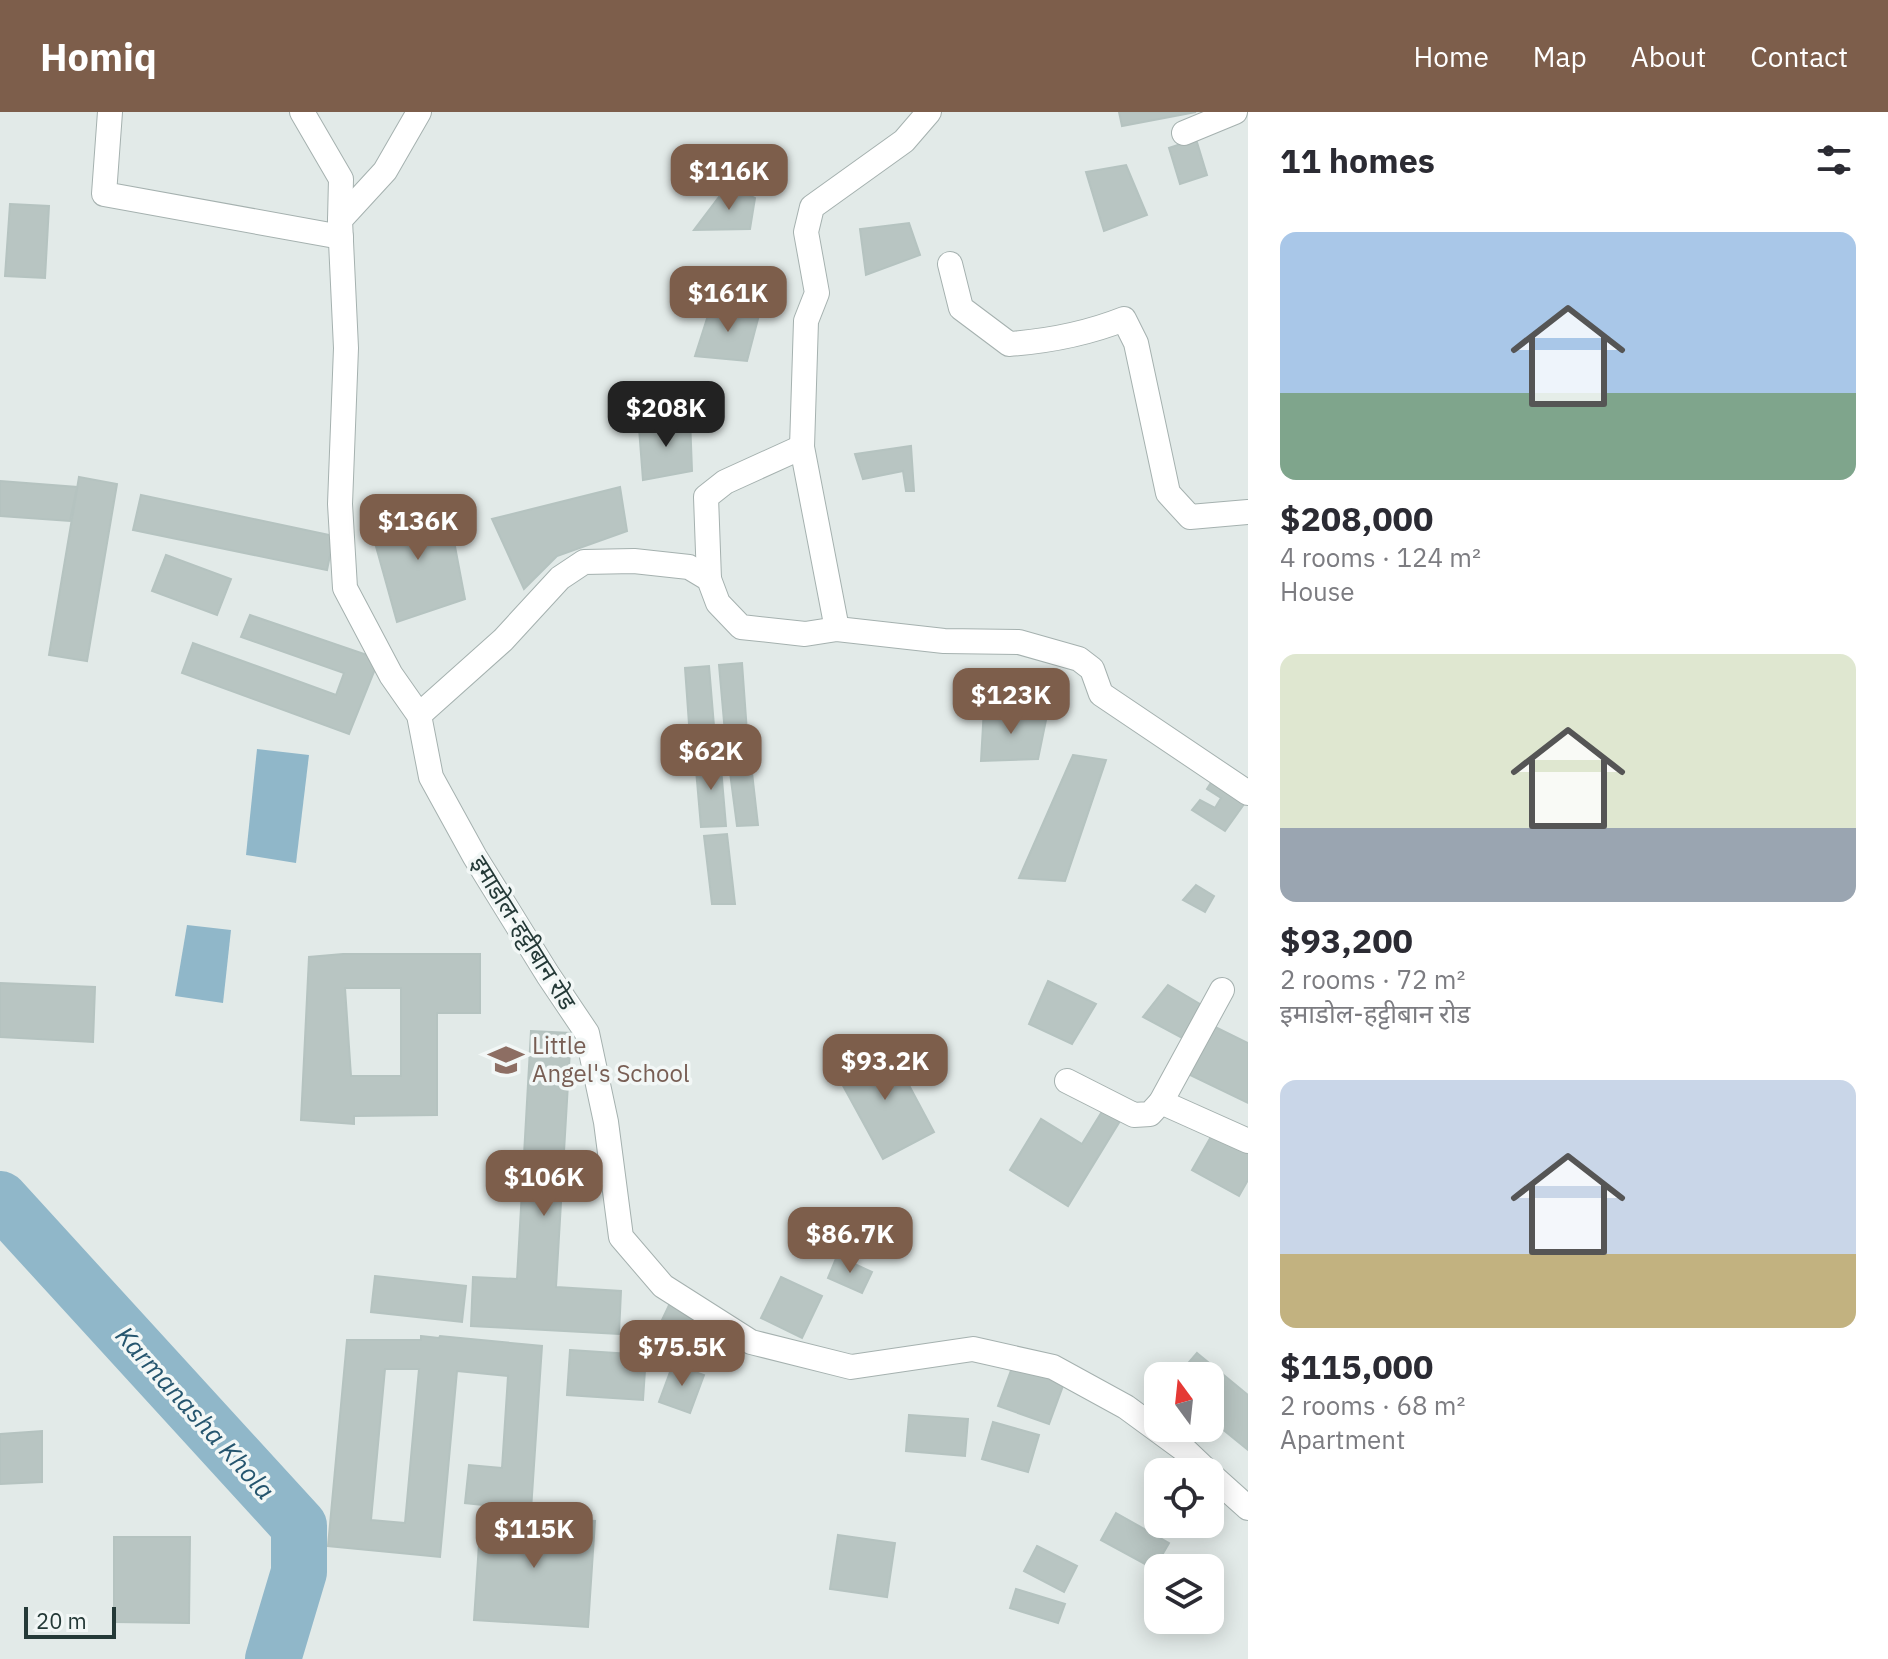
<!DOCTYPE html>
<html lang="en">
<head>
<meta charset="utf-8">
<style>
  body { margin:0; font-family:"IBM Plex Sans","Noto Sans Devanagari",sans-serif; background:#f7f7f7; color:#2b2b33; height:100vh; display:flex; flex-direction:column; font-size:30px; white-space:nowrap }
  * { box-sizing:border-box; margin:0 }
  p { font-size:26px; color:#7c7c81 }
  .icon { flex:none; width:44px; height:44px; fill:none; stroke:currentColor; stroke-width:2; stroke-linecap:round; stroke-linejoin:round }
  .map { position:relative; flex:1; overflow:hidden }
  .details { display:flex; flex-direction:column; background:#fff; width:640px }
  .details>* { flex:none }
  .needle { width:52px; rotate:345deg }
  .controls { position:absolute; left:1144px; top:1250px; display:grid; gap:16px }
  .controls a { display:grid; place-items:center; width:80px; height:80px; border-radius:16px; background:#fff; box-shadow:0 4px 20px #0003; font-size:40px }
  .scale { position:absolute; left:24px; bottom:20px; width:92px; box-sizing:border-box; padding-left:8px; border:4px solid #243937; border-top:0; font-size:22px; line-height:28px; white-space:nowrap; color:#243937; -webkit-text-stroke:6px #f2f7f6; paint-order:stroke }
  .price { position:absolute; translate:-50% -68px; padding:0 18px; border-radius:16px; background:#7d5e4b; color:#fff; font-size:26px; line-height:52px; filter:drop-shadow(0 2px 4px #0008) }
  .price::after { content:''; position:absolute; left:50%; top:48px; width:24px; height:18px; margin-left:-12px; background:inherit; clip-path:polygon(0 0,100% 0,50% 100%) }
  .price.selected { background:#222; color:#fff }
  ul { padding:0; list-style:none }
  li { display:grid; align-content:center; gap:16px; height:424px; padding:0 32px }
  li span { display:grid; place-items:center; height:248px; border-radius:16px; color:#555 }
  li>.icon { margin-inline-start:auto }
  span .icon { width:144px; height:144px; fill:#fffc; stroke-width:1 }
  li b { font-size:34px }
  h2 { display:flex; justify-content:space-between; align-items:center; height:96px; padding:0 32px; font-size:34px }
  header { display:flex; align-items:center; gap:48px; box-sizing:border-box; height:112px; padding:0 40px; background:#7d5e4b; color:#fff }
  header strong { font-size:38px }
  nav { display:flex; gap:44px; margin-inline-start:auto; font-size:28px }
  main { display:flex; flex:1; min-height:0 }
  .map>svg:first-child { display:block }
  .water { fill:#90b7c9 }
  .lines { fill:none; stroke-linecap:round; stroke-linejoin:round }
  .river { stroke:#90b7c9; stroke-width:56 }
  .building { fill:#b8c5c2; stroke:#b5c3c0; stroke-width:2; fill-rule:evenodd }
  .street-casing { stroke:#a5b1af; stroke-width:26 }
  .street { stroke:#fff; stroke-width:24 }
  .labels { text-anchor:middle; stroke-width:7; stroke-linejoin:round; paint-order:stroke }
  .street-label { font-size:24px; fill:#243937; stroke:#f2f7f6 }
  .education-label { font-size:24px; fill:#785e54; stroke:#f2f7f6; text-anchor:start }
  .water-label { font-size:26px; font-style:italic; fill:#25556e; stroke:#f2f7f6 }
</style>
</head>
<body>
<header>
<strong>Homiq</strong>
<nav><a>Home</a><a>Map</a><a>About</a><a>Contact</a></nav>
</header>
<main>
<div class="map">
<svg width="1248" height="1547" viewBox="0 0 1248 1547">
  <rect width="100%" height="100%" fill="#e2eae8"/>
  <g class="water">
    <path d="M257,637L309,643L296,751L246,743Z"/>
    <path d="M187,813L231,818L223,891L175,884Z"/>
  </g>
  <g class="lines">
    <path class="river" d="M0,1087L299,1414V1460L273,1547"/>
  </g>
  <g class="building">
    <path d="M1119,0H1196L1122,14Z"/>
    <path d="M1196,27L1207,63L1180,72L1169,36Z"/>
    <path d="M1126,53L1147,103L1104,119L1086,60Z"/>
    <path d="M728,73L755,86L750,117L694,118Z"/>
    <path d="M10,92L49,94L45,166L5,164Z"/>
    <path d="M909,111L920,143L866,163L860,117Z"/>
    <path d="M712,191L759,203L747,249L695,244Z"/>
    <path d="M690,306L692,359L643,368L639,316Z"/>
    <path d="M911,334L914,379H906L903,359L863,367L855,342Z"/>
    <path d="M79,365L117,372L87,549L49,543Z"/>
    <path d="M0,369L77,375L70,409L0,404Z"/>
    <path d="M620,375L627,419L557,444L524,477L492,407Z"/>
    <path d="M141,383L334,424L327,458L133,418Z"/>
    <path d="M367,402L449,403L465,487L397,510Z"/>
    <path d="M166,443L231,467L217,503L152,479Z"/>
    <path d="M250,503L379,547L349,622L182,561L193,531L336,583L344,561L241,525Z"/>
    <path d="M742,551L747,620L725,621L719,553Z"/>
    <path d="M709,554L715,626H690L685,556Z"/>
    <path d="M984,596L1046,608L1038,647L981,649Z"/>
    <path d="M750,643L758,713L737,714L728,645Z"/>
    <path d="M1073,643L1106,648L1065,769L1019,766Z"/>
    <path d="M720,644L726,714L701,715L695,646Z"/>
    <path d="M1214,666L1247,688L1225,719L1192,698L1200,688L1215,696L1221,686L1207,677Z"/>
    <path d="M727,722L735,792H712L704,724Z"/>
    <path d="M1196,773L1214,784L1205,800L1183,788Z"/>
    <path d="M343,842H480V901H437V1003L354,1004V1012L301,1008L309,845ZM345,876H401V964H351Z"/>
    <path d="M1048,869L1096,892L1072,932L1029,912Z"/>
    <path d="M0,871L95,875L93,930L0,925Z"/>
    <path d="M1168,873L1205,895L1184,927L1143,905Z"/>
    <path d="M1207,911L1248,931V991L1186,961Z"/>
    <path d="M531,919L571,921L556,1175L621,1179L619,1222L471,1214L473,1165L517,1167Z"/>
    <path d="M888,934L934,1020L883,1047L836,961Z"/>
    <path d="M1103,998L1120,1009L1068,1094L1010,1058L1041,1007L1082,1032Z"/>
    <path d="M1213,1021L1248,1040V1068L1239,1084L1192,1058Z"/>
    <path d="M837,1144L872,1160L862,1181L828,1166Z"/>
    <path d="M375,1164L466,1174L462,1210L371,1200Z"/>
    <path d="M781,1165L822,1184L802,1226L761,1206Z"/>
    <path d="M670,1191L719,1214L703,1248L654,1225Z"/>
    <path d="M421,1224L439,1226L440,1224L542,1234L531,1398L465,1391L469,1353L502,1356L508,1264L457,1259L440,1445L328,1434L347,1228H421ZM385,1257H419L405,1411L371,1408Z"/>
    <path d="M570,1238L646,1243L643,1288L567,1283Z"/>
    <path d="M1197,1241L1248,1283V1338L1210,1307V1264H1177Z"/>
    <path d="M673,1252L704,1263L690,1301L659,1290Z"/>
    <path d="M1013,1253L1064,1271L1049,1312L998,1294Z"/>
    <path d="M909,1303L968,1307L965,1344L906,1339Z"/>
    <path d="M993,1310L1039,1323L1028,1360L982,1347Z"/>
    <path d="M42,1319V1370L0,1372V1322Z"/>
    <path d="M481,1401L595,1409L588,1515L474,1508Z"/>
    <path d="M1116,1401L1169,1431L1154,1457L1101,1428Z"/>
    <path d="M838,1423L895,1431L887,1485L830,1477Z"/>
    <path d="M114,1425H190L189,1511L114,1510Z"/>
    <path d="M1037,1434L1077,1454L1064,1480L1024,1459Z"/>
    <path d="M1016,1477L1065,1492L1058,1511L1010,1496Z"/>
  </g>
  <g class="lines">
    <g class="street-casing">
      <g id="street">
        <path d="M110,0L104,82L341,125"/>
        <path d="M302,0L341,67L340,108"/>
        <path d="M419,0L385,59L340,108L346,236L340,392L345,476L391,563L419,603L431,665L475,745L548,863L587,921L606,1010L621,1125L663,1174L751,1230L851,1255L973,1237L1053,1255L1126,1295L1186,1339L1208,1360"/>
        <path d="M1184,21L1235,0"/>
        <path d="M950,152L961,196L1009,232C1050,229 1086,222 1124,207L1136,231L1168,381L1190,405L1248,400"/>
        <path d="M709,467L706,385L725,370L802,335"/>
        <path d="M837,517L802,335L806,209L817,181L806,120L812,95L904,29L929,0"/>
        <path d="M419,603L503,528L560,466L584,450L634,449L689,455L709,467L718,491L741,515L805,522L837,517L944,529L1019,530L1079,547L1092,557L1101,582L1248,681"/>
        <path d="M1067,969L1134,1003L1150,1002L1161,990L1248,1029"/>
        <path d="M1161,990L1222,878"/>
        <path d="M1210,1362L1248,1396"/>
      </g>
    </g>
    <use href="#street" class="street"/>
  </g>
  <defs>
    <g id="school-bare" transform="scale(2.76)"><path d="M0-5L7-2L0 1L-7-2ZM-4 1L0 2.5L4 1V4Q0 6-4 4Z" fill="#8d6e63" stroke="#f2f7f6" stroke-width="2.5" paint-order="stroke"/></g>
  </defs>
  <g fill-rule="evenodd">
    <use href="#school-bare" x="506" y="948"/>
  </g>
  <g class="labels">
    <g class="street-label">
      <text transform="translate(523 821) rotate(58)" y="8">इमाडोल-हट्टीबान रोड</text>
    </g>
    <g class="education-label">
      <text x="532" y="942">Little<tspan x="532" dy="28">Angel's School</tspan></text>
    </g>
    <g class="water-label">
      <text transform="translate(195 1301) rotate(48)" y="9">Karmanasha Khola</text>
    </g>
  </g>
</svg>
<div class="controls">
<a><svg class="needle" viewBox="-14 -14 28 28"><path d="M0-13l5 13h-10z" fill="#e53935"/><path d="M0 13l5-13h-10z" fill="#7c7c81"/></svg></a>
<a><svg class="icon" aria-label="locate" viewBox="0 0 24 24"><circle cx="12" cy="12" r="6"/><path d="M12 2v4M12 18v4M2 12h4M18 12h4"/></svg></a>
<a><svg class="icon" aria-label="layers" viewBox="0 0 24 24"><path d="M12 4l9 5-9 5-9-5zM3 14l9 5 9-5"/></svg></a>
</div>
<div class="scale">20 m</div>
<b class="price" style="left:729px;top:100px">$116K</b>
<b class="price" style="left:728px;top:222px">$161K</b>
<b class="price selected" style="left:666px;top:337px">$208K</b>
<b class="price" style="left:418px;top:450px">$136K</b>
<b class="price" style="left:1011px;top:624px">$123K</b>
<b class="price" style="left:711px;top:680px">$62K</b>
<b class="price" style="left:885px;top:990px">$93.2K</b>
<b class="price" style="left:544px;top:1106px">$106K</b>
<b class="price" style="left:850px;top:1163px">$86.7K</b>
<b class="price" style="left:682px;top:1276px">$75.5K</b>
<b class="price" style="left:534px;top:1458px">$115K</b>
</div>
<section class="details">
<h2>11 homes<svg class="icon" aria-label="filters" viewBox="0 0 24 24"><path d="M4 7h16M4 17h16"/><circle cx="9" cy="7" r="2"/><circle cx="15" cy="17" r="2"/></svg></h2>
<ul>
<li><span style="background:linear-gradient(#a9c7e8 65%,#7fa58c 0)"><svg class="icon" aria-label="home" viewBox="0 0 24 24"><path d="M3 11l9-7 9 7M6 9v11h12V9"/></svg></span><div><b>$208,000</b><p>4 rooms · 124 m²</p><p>House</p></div></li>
<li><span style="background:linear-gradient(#dfe7d0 70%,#9aa5b1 0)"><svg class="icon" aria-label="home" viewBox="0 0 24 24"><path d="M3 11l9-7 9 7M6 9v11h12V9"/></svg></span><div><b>$93,200</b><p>2 rooms · 72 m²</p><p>इमाडोल-हट्टीबान रोड</p></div></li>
<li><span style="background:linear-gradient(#c9d6e8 70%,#c2b280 0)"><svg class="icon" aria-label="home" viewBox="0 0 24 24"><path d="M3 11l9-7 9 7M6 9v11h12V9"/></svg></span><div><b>$115,000</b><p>2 rooms · 68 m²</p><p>Apartment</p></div></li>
</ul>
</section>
</main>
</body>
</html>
